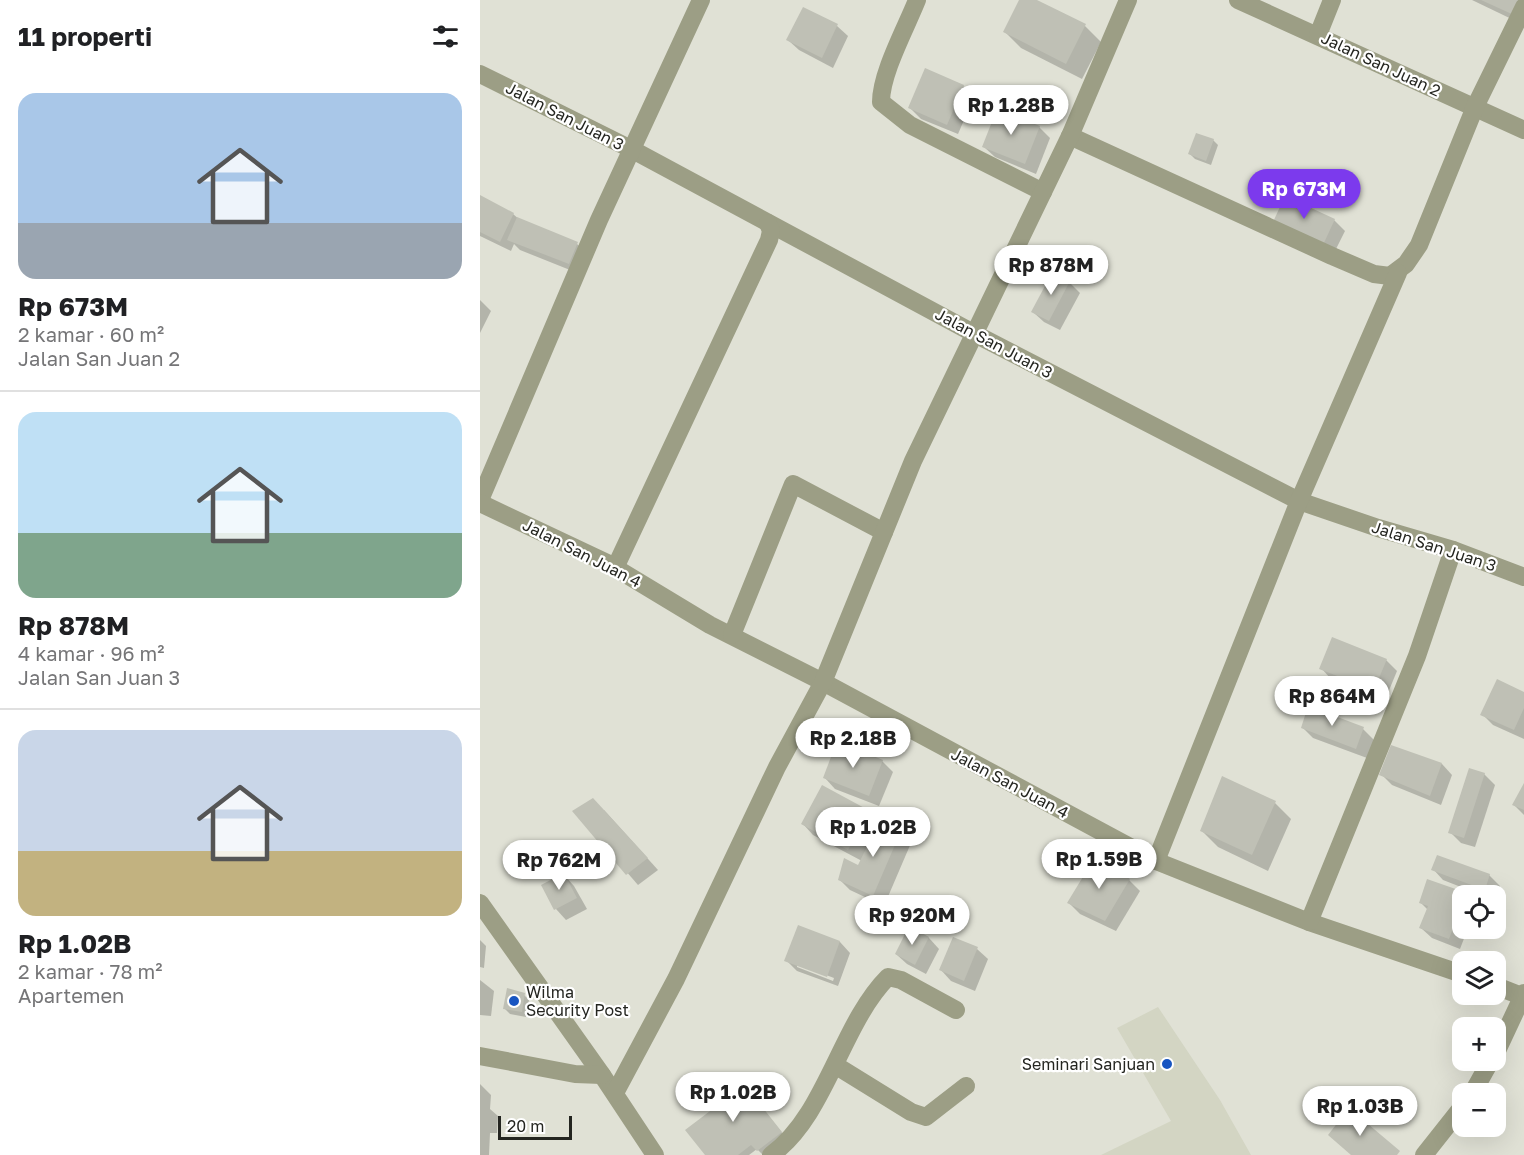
<!DOCTYPE html>
<html lang="id">
<head>
<meta charset="utf-8">
<style>
  body { margin:0; font-family:"Golos Text",sans-serif; background:#f6f6f6; color:#202124; height:100vh; display:flex; flex-direction:column; font-size:22px; white-space:nowrap }
  * { box-sizing:border-box; margin:0 }
  p { font-size:20px; color:#757577 }
  .icon { flex:none; width:33px; height:33px; fill:none; stroke:currentColor; stroke-width:2; stroke-linecap:round; stroke-linejoin:round }
  .map { position:relative; flex:1; overflow:hidden }
  .details { display:flex; flex-direction:column; background:#fff; width:480px }
  .details>* { flex:none }
  .controls { position:absolute; left:972px; top:885px; display:grid; gap:12px }
  .controls a { display:grid; place-items:center; width:54px; height:54px; border-radius:12px; background:#fff; box-shadow:0 6px 24px #0002; font-size:30px }
  .scale { position:absolute; left:18px; bottom:15px; width:74px; box-sizing:border-box; padding-left:6px; border:3px solid #242520; border-top:0; font-size:16px; line-height:21px; white-space:nowrap; color:#242520; -webkit-text-stroke:4px #fff; paint-order:stroke }
  .price { position:absolute; translate:-50% -51px; padding:0 14px; border-radius:21px; background:#fff; color:#222; font-size:20px; line-height:39px; filter:drop-shadow(0 2px 3px #0008) }
  .price::after { content:''; position:absolute; left:50%; top:36px; width:18px; height:14px; margin-left:-9px; background:inherit; clip-path:polygon(0 0,100% 0,50% 100%) }
  .price.selected { background:#7c3aed; color:#fff }
  ul { padding:0; list-style:none }
  li { display:grid; align-content:center; gap:12px; height:318px; padding:0 18px }
  li+li { border-top:2px solid #e0e0e0 }
  li span { display:grid; place-items:center; height:186px; border-radius:18px; color:#555 }
  li>.icon { margin-inline-start:auto }
  span .icon { width:108px; height:108px; fill:#fffc; stroke-width:1 }
  li b { font-size:26px }
  h2 { display:flex; justify-content:space-between; align-items:center; height:72px; padding:0 18px; font-size:26px }
  main { display:flex; flex:1; min-height:0 }
  .map>svg:first-child { display:block }
  .built { fill:#d3d5c3 }
  .shadow { fill:#0003; fill-rule:evenodd }
  .building { fill:#bfc0b5 }
  .lines { fill:none; stroke-linecap:round; stroke-linejoin:round }
  .street { stroke:#9c9e85; stroke-width:18 }
  .poi-dot { fill:#1855c1; stroke:#fff; stroke-width:2 }
  .labels { text-anchor:middle; stroke-width:4.5; stroke-linejoin:round; paint-order:stroke }
  .street-label { font-size:16px; fill:#242520; stroke:#fff }
  .poi-label { font-size:16px; fill:#242520; stroke:#fff; text-anchor:start }
</style>
</head>
<body>
<main>
<section class="details">
<h2>11 properti<svg class="icon" aria-label="filters" viewBox="0 0 24 24"><path d="M4 7h16M4 17h16"/><circle cx="9" cy="7" r="2"/><circle cx="15" cy="17" r="2"/></svg></h2>
<ul>
<li><span style="background:linear-gradient(#a9c7e8 70%,#9aa5b1 0)"><svg class="icon" aria-label="home" viewBox="0 0 24 24"><path d="M3 11l9-7 9 7M6 9v11h12V9"/></svg></span><div><b>Rp 673M</b><p>2 kamar · 60 m²</p><p>Jalan San Juan 2</p></div></li>
<li><span style="background:linear-gradient(#bfe0f5 65%,#7fa58c 0)"><svg class="icon" aria-label="home" viewBox="0 0 24 24"><path d="M3 11l9-7 9 7M6 9v11h12V9"/></svg></span><div><b>Rp 878M</b><p>4 kamar · 96 m²</p><p>Jalan San Juan 3</p></div></li>
<li><span style="background:linear-gradient(#c9d6e8 65%,#c2b280 0)"><svg class="icon" aria-label="home" viewBox="0 0 24 24"><path d="M3 11l9-7 9 7M6 9v11h12V9"/></svg></span><div><b>Rp 1.02B</b><p>2 kamar · 78 m²</p><p>Apartemen</p></div></li>
</ul>
</section>
<div class="map">
<svg width="1044" height="1155" viewBox="0 0 1044 1155">
  <rect width="100%" height="100%" fill="#e0e1d5"/>
  <path class="built" d="M678,1007L740,1100L771,1155H621L691,1121L637,1028Z"/>
  <g class="shadow">
    <path d="M541,0H554L605,26L621,42L602,79L541,48L525,32Z"/>
    <path d="M992,0H1044V25Z"/>
    <path d="M324,9L357,26L368,36L353,68L319,50L308,40Z"/>
    <path d="M483,86L494,97L478,134L441,119L430,108Z"/>
    <path d="M518,111L559,127L570,138L556,174L515,157L504,147Z"/>
    <path d="M733,140L738,145L731,165L715,159L710,154Z"/>
    <path d="M0,197L33,214L40,220L97,244L108,254L100,274L40,250L34,244L31,251L0,236Z"/>
    <path d="M854,220L865,231L853,255L806,233Z"/>
    <path d="M589,282L600,293L580,330L564,322L553,312Z"/>
    <path d="M0,300L11,311L0,333Z"/>
    <path d="M906,660L917,671L905,700L851,679L841,668Z"/>
    <path d="M1044,693V739L1013,725L1002,714Z"/>
    <path d="M822,727L883,729L894,740L887,758L833,738Z"/>
    <path d="M402,761L413,772L399,806L355,789L345,778Z"/>
    <path d="M962,764L972,775L961,805L912,785L901,774Z"/>
    <path d="M1004,774L1015,785L995,847L981,843L970,832Z"/>
    <path d="M1044,786V815L1034,805Z"/>
    <path d="M795,803L811,819L788,871L738,847L722,831Z"/>
    <path d="M124,810L178,870L158,885L94,811Z"/>
    <path d="M389,812L400,824L423,826L434,836L404,906L370,890L359,879L379,867L382,861L333,835L323,824Z"/>
    <path d="M615,859L649,880L660,891L636,931L600,914L589,903Z"/>
    <path d="M953,869L1009,875L1020,886L1016,900V896H1004L963,880Z"/>
    <path d="M84,875L94,886L107,909L86,920L76,909Z"/>
    <path d="M948,881L986,896H982V928H988L980,949L952,938L941,928L948,910L940,902Z"/>
    <path d="M318,927L360,942L370,953L358,986L317,971L306,960ZM317,964L354,978L353,981L317,967Z"/>
    <path d="M430,928L449,938L459,949L446,974L427,964L416,954Z"/>
    <path d="M474,939L497,949L508,959L495,991L471,981L461,970Z"/>
    <path d="M0,940L6,946L4,968L0,967Z"/>
    <path d="M0,980L14,991L11,1016L0,1015Z"/>
    <path d="M44,995L49,1000L46,1017L30,1014L25,1009Z"/>
    <path d="M262,1082L306,1138L283,1155L277,1149L269,1155H226L240,1105Z"/>
    <path d="M0,1084L11,1095L10,1109L18,1116L17,1133H10L9,1155H0Z"/>
  </g>
  <g class="building">
    <path d="M539,0H557L606,24L586,64L523,32Z"/>
    <path d="M1001,0H1041L1034,15Z"/>
    <path d="M323,7L358,24L342,58L306,40Z"/>
    <path d="M445,68L484,85L467,125L428,108Z"/>
    <path d="M517,109L560,126L545,164L502,147Z"/>
    <path d="M716,133L734,139L726,161L708,154Z"/>
    <path d="M0,195L34,213L20,242L0,232Z"/>
    <path d="M805,196L855,219L843,245L793,222Z"/>
    <path d="M37,217L98,242L89,264L27,240Z"/>
    <path d="M573,271L590,281L569,321L551,312Z"/>
    <path d="M852,637L907,659L894,690L839,669Z"/>
    <path d="M1017,679L1044,692V708L1034,730L1000,715Z"/>
    <path d="M828,706L884,727L876,749L821,728Z"/>
    <path d="M357,741L403,760L389,796L343,778Z"/>
    <path d="M911,745L962,763L950,796L899,775Z"/>
    <path d="M989,768L1005,773L984,838L968,833Z"/>
    <path d="M742,776L796,801L772,855L720,831Z"/>
    <path d="M1044,783V810L1032,805Z"/>
    <path d="M342,785L390,811L368,850L321,824Z"/>
    <path d="M113,798L168,858L146,875L92,811Z"/>
    <path d="M402,816L424,824L393,896L358,880L364,858L378,865Z"/>
    <path d="M957,855L1010,874L1005,890L951,870Z"/>
    <path d="M615,857L650,879L625,921L587,903Z"/>
    <path d="M84,873L97,898L74,910L61,885Z"/>
    <path d="M947,879L987,893L982,896V904L969,939L939,928L948,906L939,903Z"/>
    <path d="M318,925L360,941L347,977L304,961Z"/>
    <path d="M429,926L449,937L435,965L415,954Z"/>
    <path d="M473,937L498,947L484,981L459,970Z"/>
    <path d="M27,988L45,993L42,1012L23,1009Z"/>
    <path d="M257,1075L302,1132L277,1151L271,1145L258,1155H225L205,1130L238,1105L230,1095Z"/>
    <path d="M869,1108L920,1151L917,1155H871L848,1135Z"/>
  </g>
  <g class="lines">
    <g class="street">
      <path d="M437,0C426,28 401,73 401,102L430,125L563,192"/>
      <path d="M758,0L1044,130"/>
      <path d="M838,35L852,0"/>
      <path d="M0,74L151,149L495,334L819,501L898,528L973,550L1044,577"/>
      <path d="M590,136L852,256L894,274L910,276L926,264L939,245L995,107L1044,7"/>
      <path d="M0,500L119,220L221,0"/>
      <path d="M0,503L129,564L230,625L343,682L676,861L829,922L982,974"/>
      <path d="M135,568L289,240L291,231L288,223"/>
      <path d="M252,635L313,484L404,532"/>
      <path d="M676,861L819,501L918,273"/>
      <path d="M0,903L122,1075L175,1155"/>
      <path d="M829,922L937,656L973,550"/>
      <path d="M1016,986L1044,997"/>
      <path d="M1016,1053L1044,993"/>
      <path d="M0,1056L95,1074L122,1075"/>
      <path d="M355,1065L431,1112L446,1117L486,1086"/>
      <path d="M135,1093L196,979L297,767L343,682L433,461L590,136L648,0"/>
      <path d="M992,1094L1011,1060"/>
      <path d="M291,1155C346,1116 361,1024 408,977L421,980L476,1010"/>
      <path d="M944,1155L982,1107"/>
    </g>
  </g>
  <g class="poi-dot">
    <circle cx="34" cy="1001" r="6"/>
    <circle cx="687" cy="1064" r="6"/>
  </g>
  <g class="labels">
    <g class="street-label">
      <text transform="translate(901 64) rotate(25)" y="6">Jalan San Juan 2</text>
      <text transform="translate(85 116) rotate(27)" y="6">Jalan San Juan 3</text>
      <text transform="translate(514 343) rotate(28)" y="6">Jalan San Juan 3</text>
      <text transform="translate(954 546) rotate(18)" y="6">Jalan San Juan 3</text>
      <text transform="translate(102 553) rotate(27)" y="6">Jalan San Juan 4</text>
      <text transform="translate(530 783) rotate(28)" y="6">Jalan San Juan 4</text>
    </g>
    <g class="poi-label">
      <text x="46" y="998">Wilma<tspan x="46" dy="18">Security Post</tspan></text>
      <text x="675" y="1070" text-anchor="end">Seminari Sanjuan</text>
    </g>
  </g>
</svg>
<div class="controls">
<a><svg class="icon" aria-label="locate" viewBox="0 0 24 24"><circle cx="12" cy="12" r="6"/><path d="M12 2v4M12 18v4M2 12h4M18 12h4"/></svg></a>
<a><svg class="icon" aria-label="layers" viewBox="0 0 24 24"><path d="M12 4l9 5-9 5-9-5zM3 14l9 5 9-5"/></svg></a>
<a>+</a>
<a>−</a>
</div>
<div class="scale">20 m</div>
<b class="price" style="left:531px;top:136px">Rp 1.28B</b>
<b class="price selected" style="left:824px;top:220px">Rp 673M</b>
<b class="price" style="left:571px;top:296px">Rp 878M</b>
<b class="price" style="left:852px;top:727px">Rp 864M</b>
<b class="price" style="left:373px;top:769px">Rp 2.18B</b>
<b class="price" style="left:393px;top:858px">Rp 1.02B</b>
<b class="price" style="left:619px;top:890px">Rp 1.59B</b>
<b class="price" style="left:79px;top:891px">Rp 762M</b>
<b class="price" style="left:432px;top:946px">Rp 920M</b>
<b class="price" style="left:253px;top:1123px">Rp 1.02B</b>
<b class="price" style="left:880px;top:1137px">Rp 1.03B</b>
</div>
</main>
</body>
</html>
